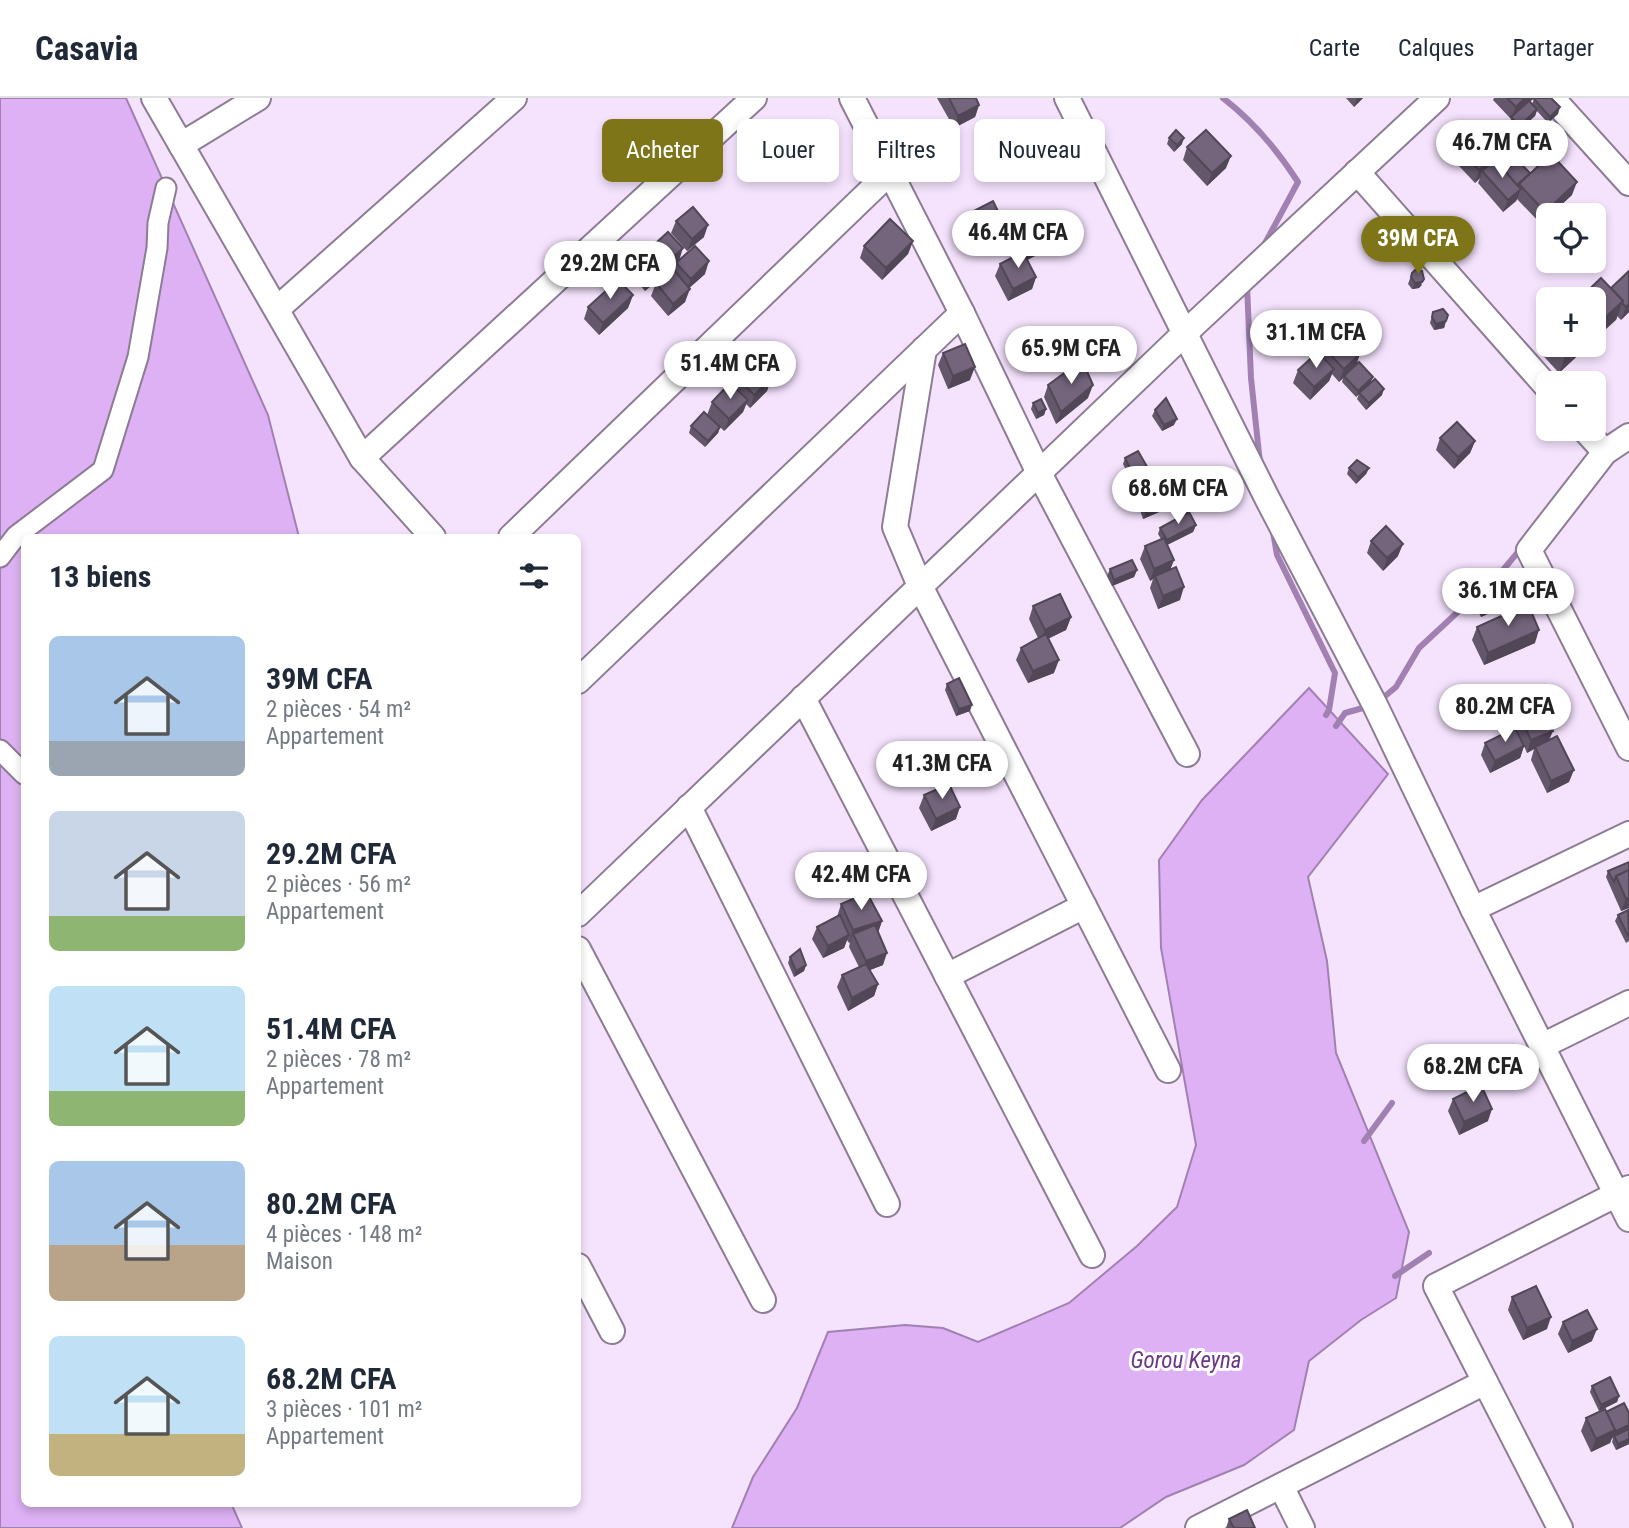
<!DOCTYPE html>
<html lang="fr">
<head>
<meta charset="utf-8">
<style>
  body { margin:0; font-family:"Roboto Condensed",sans-serif; background:#f6f6f7; color:#1f2937; height:100vh; display:flex; flex-direction:column; font-size:26px; white-space:nowrap }
  * { box-sizing:border-box; margin:0 }
  p { font-size:23px; color:#747a83 }
  .icon { flex:none; width:38px; height:38px; fill:none; stroke:currentColor; stroke-width:2; stroke-linecap:round; stroke-linejoin:round }
  .map { position:relative; flex:1; overflow:hidden }
  .drawer { position:absolute; left:21px; top:436px; width:560px; height:973px; display:flex; flex-direction:column; background:#fff; border-radius:10px; box-shadow:0 4px 10px #0003 }
  .drawer>* { flex:none }
  .top-card { position:absolute; left:602px; top:21px; width:665px; height:63px; display:flex; gap:14px }
  .tools { position:absolute; left:1536px; top:105px; display:grid; gap:14px }
  .tools a { display:grid; place-items:center; width:70px; height:70px; border-radius:10px; background:#fff; box-shadow:0 4px 10px #0003; font-size:35px }
  .price { position:absolute; translate:-50% -60px; padding:0 16px; border-radius:24px; background:#fff; color:#222; font-size:23px; line-height:46px; filter:drop-shadow(0 2px 4px #0008) }
  .price::after { content:''; position:absolute; left:50%; top:42px; width:21px; height:16px; margin-left:-10px; background:inherit; clip-path:polygon(0 0,100% 0,50% 100%) }
  .price.current { background:#7d7518; color:#fff }
  ul { padding:0; list-style:none }
  li { display:flex; align-items:center; gap:21px; height:175px; padding:0 28px }
  li span { display:grid; place-items:center; flex:none; width:196px; height:140px; border-radius:10px; color:#555 }
  li>.icon { margin-inline-start:auto }
  span .icon { width:84px; height:84px; fill:#fffc; stroke-width:1 }
  li b { font-size:30px }
  h2 { display:flex; justify-content:space-between; align-items:center; height:84px; padding:0 28px; font-size:30px }
  .pill { padding:0 24px; border-radius:10px; background:#fff; box-shadow:0 4px 10px #0003; font-size:24px; line-height:63px }
  .pill.current { background:#7d7518; color:#fff }
  header { display:flex; align-items:center; gap:42px; box-sizing:border-box; height:98px; padding:0 35px; background:#fff; border-bottom:2px solid #e0e1e3 }
  header strong { font-size:33px }
  nav { display:flex; gap:38px; margin-inline-start:auto; font-size:24px }
  .map>svg:first-child { display:block }
  .water { fill:#ddb1f3; stroke:#a181b2; stroke-width:2 }
  .lines { fill:none; stroke-linecap:round; stroke-linejoin:round }
  .stream { stroke:#a181b2; stroke-width:6 }
  .pedestrian-casing { stroke:#8c7c94; stroke-width:23 }
  .minor-casing { stroke:#8c7c94; stroke-width:28 }
  .pedestrian { stroke:#fff; stroke-width:19 }
  .minor { stroke:#fff; stroke-width:24 }
  .wall { fill:#64576b }
  .shaded-wall { fill:#514757 }
  .building { fill:#74657c; stroke:#514757; stroke-width:2 }
  .labels { text-anchor:middle; stroke-width:6; stroke-linejoin:round; paint-order:stroke }
  .water-label { font-size:23px; font-style:italic; fill:#6c3684; stroke:#fff }
</style>
</head>
<body>
<header>
<strong>Casavia</strong>
<nav><a>Carte</a><a>Calques</a><a>Partager</a></nav>
</header>
<div class="map">
<svg width="1629" height="1430" viewBox="0 0 1629 1430">
  <rect width="100%" height="100%" fill="#f5e3fd"/>
  <g class="water">
    <path d="M0,0H126L268,317L299,439H24V1405H231L242,1430H0Z"/>
    <path d="M1309,590L1388,676L1308,779L1327,863L1336,955L1409,1134L1396,1200L1361,1222L1309,1263L1294,1332L1244,1367L1166,1399L1120,1430H732L753,1379L797,1310L828,1234L905,1227L943,1230L978,1244L1069,1205L1137,1148L1177,1109L1196,1047L1161,850L1159,762L1202,702Z"/>
  </g>
  <g class="lines">
    <g class="stream">
      <path d="M1223,0C1253,23 1278,53 1298,84L1263,149"/>
      <path d="M1247,187L1251,280L1260,365"/>
      <path d="M1273,434L1277,457L1335,575L1329,612L1326,617"/>
      <path d="M1379,603L1396,589L1419,550L1503,472L1523,448"/>
      <path d="M1336,628L1345,615L1370,608"/>
      <path d="M1364,1043L1392,1005"/>
      <path d="M1395,1178L1429,1155"/>
    </g>
    <g class="pedestrian-casing">
      <g id="pedestrian">
        <path d="M0,459L16,438L103,372L138,259L157,150L158,125L166,90"/>
        <path d="M0,652L24,676"/>
      </g>
    </g>
    <g class="minor-casing">
      <g id="minor">
        <path d="M154,0L362,360L433,439"/>
        <path d="M852,0L962,215L1039,375L1187,656"/>
        <path d="M1067,0L1267,400L1375,607L1473,811L1629,1121"/>
        <path d="M1552,0L1629,85"/>
        <path d="M181,47L258,0"/>
        <path d="M1357,74L1549,291"/>
        <path d="M277,211L514,0"/>
        <path d="M924,251L895,429L920,488L1168,972"/>
        <path d="M1584,331L1605,354"/>
        <path d="M1629,338L1605,354L1529,452L1629,650"/>
        <path d="M362,360L754,0"/>
        <path d="M511,439L890,74"/>
        <path d="M578,583L962,215"/>
        <path d="M803,600L1092,1157"/>
        <path d="M689,709L887,1106"/>
        <path d="M1473,811L1629,736"/>
        <path d="M578,816L1185,235L1437,0"/>
        <path d="M578,851L763,1202"/>
        <path d="M947,878L1084,808"/>
        <path d="M1542,948L1629,905"/>
        <path d="M578,1168L612,1233"/>
        <path d="M1281,1388L1302,1430"/>
        <path d="M1198,1430L1485,1284"/>
        <path d="M1560,1430L1436,1188L1629,1090"/>
      </g>
    </g>
    <use href="#pedestrian" class="pedestrian"/>
    <use href="#minor" class="minor"/>
  </g>
  <g class="wall">
    <path d="M937,0H976L979,7L975,19L954,30Z"/>
    <path d="M1346,0H1363L1354,9Z"/>
    <path d="M1494,0H1534L1530,4L1532,6L1534,1L1558,16L1548,25L1537,13L1535,18L1517,34L1509,26L1511,21L1493,2Z"/>
    <path d="M1448,39L1490,66L1505,73L1530,75L1572,97L1550,117H1549L1541,126L1517,101L1516,103L1503,114L1478,85L1480,80L1475,85L1444,52Z"/>
    <path d="M1169,40L1182,46L1174,54L1167,46Z"/>
    <path d="M1489,45L1512,49L1510,55L1499,64L1487,51Z"/>
    <path d="M1187,49L1226,70L1207,88L1183,62Z"/>
    <path d="M970,115L1006,130L1002,142L979,154L965,128Z"/>
    <path d="M676,123L704,139L687,153L671,135Z"/>
    <path d="M1012,128L1046,142L1041,155L1027,162L1036,179L1032,191L1008,203L995,178L1000,166L1017,157L1008,141Z"/>
    <path d="M913,143L908,156L882,182L860,160L864,148Z"/>
    <path d="M679,162L705,176L689,190L685,204L668,218L651,198L656,185L674,172L676,165L645,193L630,176L635,164Z"/>
    <path d="M1629,173V214L1621,222L1617,218L1616,222L1611,190Z"/>
    <path d="M1412,175L1422,187L1419,190L1412,191L1408,186Z"/>
    <path d="M633,197L628,210L599,237L584,221L588,209Z"/>
    <path d="M1433,214L1446,223L1444,230L1434,232L1430,225Z"/>
    <path d="M1549,229V247H1589L1559,275L1538,252L1545,233Z"/>
    <path d="M1323,249L1356,267L1373,279L1370,285L1382,297L1366,312L1357,301L1359,296L1356,299L1342,284L1343,280L1339,284L1332,276L1329,283L1310,302L1293,285L1298,272L1320,256Z"/>
    <path d="M943,255L970,282L948,291L938,267Z"/>
    <path d="M737,279L771,281L767,293L750,310L746,306L743,314L724,333L720,329L718,335L705,349L689,335L691,328L718,327L707,317L712,304L733,288Z"/>
    <path d="M1048,287L1088,300L1056,326L1044,299Z"/>
    <path d="M1033,305L1046,311L1044,317L1036,321L1031,311Z"/>
    <path d="M1155,312L1174,327L1162,333L1152,318Z"/>
    <path d="M1440,340L1475,343L1470,355L1454,371L1436,352Z"/>
    <path d="M1125,360L1153,379L1150,385L1136,392L1123,366Z"/>
    <path d="M1349,370H1369L1366,376L1356,386L1347,376Z"/>
    <path d="M1141,403L1168,405L1166,411L1143,421L1139,409Z"/>
    <path d="M1196,427L1193,434L1167,447L1174,462L1170,471L1180,502L1158,511L1150,490L1153,481L1150,483L1140,461L1145,448L1161,441L1158,436L1160,430Z"/>
    <path d="M1371,443L1398,458L1383,473L1367,455Z"/>
    <path d="M1110,471L1137,472L1134,479L1112,488L1107,478Z"/>
    <path d="M1478,492L1511,494L1507,507L1481,519L1473,504Z"/>
    <path d="M1033,508L1071,519L1066,532L1048,541L1054,575L1028,585L1016,562L1021,550L1038,540L1029,521Z"/>
    <path d="M1477,529L1535,545L1484,567L1472,542Z"/>
    <path d="M947,586L970,613L956,618L945,592Z"/>
    <path d="M1520,619L1549,643L1569,684L1547,695L1531,662L1534,651L1527,655L1524,648L1520,660L1490,675L1481,657L1485,645L1516,631Z"/>
    <path d="M924,697L956,721L931,733L919,710Z"/>
    <path d="M1629,764V810L1621,813L1606,779L1608,773Z"/>
    <path d="M841,806L882,823L878,834L883,867L870,872L878,886L874,898L848,913L837,889L842,877L859,869L849,849L850,844L849,845L847,842L844,850L823,860L812,841L817,829L837,819Z"/>
    <path d="M1629,813V843L1626,845L1615,823L1618,817Z"/>
    <path d="M790,859L806,867L804,873L794,879L788,865Z"/>
    <path d="M1453,1001L1488,1023L1459,1037L1448,1013Z"/>
    <path d="M1512,1199L1547,1231L1523,1242L1508,1212Z"/>
    <path d="M1563,1224L1592,1243L1568,1255L1558,1236Z"/>
    <path d="M1592,1288L1619,1298L1617,1304L1599,1313L1590,1294Z"/>
    <path d="M1605,1311L1629,1346L1616,1352L1612,1344L1613,1340H1612L1610,1345L1591,1354L1581,1333L1586,1320Z"/>
    <path d="M1229,1421L1255,1430H1226Z"/>
  </g>
  <g class="shaded-wall">
    <path d="M1357,0H1363L1354,9Z"/>
    <path d="M1525,0H1534L1511,21L1516,9Z"/>
    <path d="M979,7L975,19L954,30L958,18Z"/>
    <path d="M1560,9L1558,16L1548,25L1550,19Z"/>
    <path d="M1537,11L1535,18L1517,34L1520,28Z"/>
    <path d="M1184,40L1182,46L1174,54L1177,47Z"/>
    <path d="M1512,49L1510,55L1499,64L1502,58Z"/>
    <path d="M1231,58L1226,70L1207,88L1212,75Z"/>
    <path d="M1492,60L1488,72L1482,73L1480,80L1475,85L1479,72Z"/>
    <path d="M1577,84L1572,97L1550,117H1549V119L1541,126L1545,114Z"/>
    <path d="M1521,91L1516,103L1503,114L1508,102Z"/>
    <path d="M708,127L704,139L687,153L692,141Z"/>
    <path d="M1006,130L1002,142L979,154L984,142Z"/>
    <path d="M1046,142L1041,155L1021,165L1026,153Z"/>
    <path d="M913,143L908,156L882,182L886,170Z"/>
    <path d="M683,150L679,163L645,193L650,180Z"/>
    <path d="M709,163L705,176L686,193L691,181Z"/>
    <path d="M1036,179L1032,191L1008,203L1013,191Z"/>
    <path d="M1424,181L1419,190L1412,191L1415,185Z"/>
    <path d="M690,191L685,204L668,218L673,206Z"/>
    <path d="M633,197L628,210L599,237L603,225Z"/>
    <path d="M1623,203L1616,222L1594,242V230Z"/>
    <path d="M1629,206V214L1621,222L1626,209Z"/>
    <path d="M1446,223L1444,230L1434,232L1436,226Z"/>
    <path d="M1576,247H1589L1559,275L1566,256Z"/>
    <path d="M1360,256L1356,268L1339,284L1344,271Z"/>
    <path d="M975,269L970,282L948,291L953,278Z"/>
    <path d="M1334,271L1329,283L1310,302L1314,289Z"/>
    <path d="M1373,279L1370,285L1356,299L1358,293Z"/>
    <path d="M771,281L767,293L750,310L754,297Z"/>
    <path d="M1093,287L1088,300L1056,326L1061,314Z"/>
    <path d="M1384,291L1382,297L1366,312L1369,305Z"/>
    <path d="M748,302L743,314L724,333L729,321Z"/>
    <path d="M1046,311L1044,317L1036,321L1038,315Z"/>
    <path d="M1177,321L1174,327L1162,333L1164,327Z"/>
    <path d="M720,329L718,335L705,349L708,343Z"/>
    <path d="M1475,343L1470,355L1454,371L1458,359Z"/>
    <path d="M1369,370L1366,376L1356,386L1358,379Z"/>
    <path d="M1153,379L1150,385L1136,392L1138,386Z"/>
    <path d="M1168,405L1166,411L1143,421L1146,414Z"/>
    <path d="M1196,427L1193,434L1165,448L1167,442Z"/>
    <path d="M1403,446L1398,458L1383,473L1387,460Z"/>
    <path d="M1174,462L1169,475L1155,478L1153,481L1150,483L1154,471Z"/>
    <path d="M1137,472L1134,479L1112,488L1114,482Z"/>
    <path d="M1184,489L1180,502L1158,511L1163,498Z"/>
    <path d="M1511,494L1507,507L1481,519L1485,507Z"/>
    <path d="M1071,519L1066,532L1040,544L1045,532Z"/>
    <path d="M1539,532L1535,545L1484,567L1488,555Z"/>
    <path d="M1059,562L1054,575L1028,585L1033,573Z"/>
    <path d="M972,607L970,613L956,618L959,611Z"/>
    <path d="M1553,633L1548,645L1535,649L1534,651L1527,655L1531,642Z"/>
    <path d="M1524,648L1520,660L1490,675L1495,663Z"/>
    <path d="M1574,672L1569,684L1547,695L1551,683Z"/>
    <path d="M960,709L956,721L931,733L936,721Z"/>
    <path d="M1629,799V810L1621,813L1626,801Z"/>
    <path d="M882,823L878,835L853,836L850,844L849,845L853,832Z"/>
    <path d="M849,837L844,850L823,860L828,848Z"/>
    <path d="M887,855L883,867L862,875L866,863Z"/>
    <path d="M806,867L804,873L794,879L796,873Z"/>
    <path d="M878,886L874,898L848,913L852,900Z"/>
    <path d="M1492,1011L1488,1023L1459,1037L1464,1024Z"/>
    <path d="M1551,1219L1547,1231L1523,1242L1527,1230Z"/>
    <path d="M1597,1231L1592,1243L1568,1255L1572,1243Z"/>
    <path d="M1619,1298L1617,1304L1599,1313L1601,1307Z"/>
    <path d="M1629,1327V1332L1614,1338L1612,1341L1614,1334Z"/>
    <path d="M1615,1332L1610,1345L1591,1354L1596,1341Z"/>
    <path d="M1629,1341V1346L1616,1352L1618,1346Z"/>
  </g>
  <g class="building">
    <path d="M949,0H976L979,7L958,18Z"/>
    <path d="M1507,0H1525L1516,9Z"/>
    <path d="M1535,0H1551L1560,9L1550,19L1534,1Z"/>
    <path d="M1529,3L1537,11L1520,28L1511,19Z"/>
    <path d="M1462,27L1492,60L1479,72L1448,39Z"/>
    <path d="M1176,32L1184,40L1177,47L1169,40Z"/>
    <path d="M1206,32L1231,58L1212,75L1187,49Z"/>
    <path d="M1499,36L1512,49L1502,58L1489,45Z"/>
    <path d="M1551,56L1577,84L1545,114L1519,86Z"/>
    <path d="M1495,62L1521,91L1508,102L1482,73Z"/>
    <path d="M1517,62L1530,75L1517,87L1505,73Z"/>
    <path d="M993,103L1006,130L984,142L970,115Z"/>
    <path d="M693,109L708,127L692,141L676,123Z"/>
    <path d="M1033,117L1046,142L1026,153L1012,128Z"/>
    <path d="M890,121L913,143L886,170L864,148Z"/>
    <path d="M668,134L683,150L650,180L635,164Z"/>
    <path d="M695,148L709,163L691,181L676,165Z"/>
    <path d="M1023,154L1036,179L1013,191L1000,166Z"/>
    <path d="M673,171L690,191L673,206L656,185Z"/>
    <path d="M1415,172L1422,173L1424,181L1422,184L1415,185L1411,179L1412,175Z"/>
    <path d="M1629,173V206L1626,209L1622,205L1623,203L1611,190Z"/>
    <path d="M1601,180L1623,203L1594,230V201H1579Z"/>
    <path d="M618,182L633,197L603,225L588,209Z"/>
    <path d="M1443,211L1448,217L1446,223L1436,226L1432,219L1433,214Z"/>
    <path d="M1549,229V238L1545,233Z"/>
    <path d="M1339,233L1360,256L1344,271L1323,249Z"/>
    <path d="M965,246L975,269L953,278L943,255Z"/>
    <path d="M1557,247H1576L1566,256Z"/>
    <path d="M1318,254L1334,271L1314,289L1298,272Z"/>
    <path d="M1082,262L1093,287L1061,314L1048,287Z"/>
    <path d="M754,263L771,281L754,297L737,279Z"/>
    <path d="M1359,264L1373,279L1358,293L1344,278Z"/>
    <path d="M1375,281L1384,291L1369,305L1359,295Z"/>
    <path d="M730,285L748,302L729,321L712,304Z"/>
    <path d="M1166,300L1177,321L1164,327L1155,312Z"/>
    <path d="M1041,301L1046,311L1038,315L1033,305Z"/>
    <path d="M704,314L720,329L708,343L691,328Z"/>
    <path d="M1457,324L1475,343L1458,359L1440,340Z"/>
    <path d="M1138,353L1153,379L1138,386L1125,360Z"/>
    <path d="M1357,362L1369,370L1358,379L1349,370Z"/>
    <path d="M1163,394L1168,405L1146,414L1141,403Z"/>
    <path d="M1189,414L1196,427L1167,442L1160,430Z"/>
    <path d="M1386,428L1403,446L1387,460L1371,443Z"/>
    <path d="M1164,440L1174,462L1154,471L1145,448Z"/>
    <path d="M1132,462L1137,472L1114,482L1110,471Z"/>
    <path d="M1176,469L1184,489L1163,498L1155,478Z"/>
    <path d="M1504,480L1511,494L1485,507L1478,492Z"/>
    <path d="M1060,496L1071,519L1045,532L1033,508Z"/>
    <path d="M1528,506L1539,532L1488,555L1477,529Z"/>
    <path d="M1046,536L1059,562L1033,573L1021,550Z"/>
    <path d="M959,580L972,607L959,611L947,586Z"/>
    <path d="M1542,609L1553,633L1531,642L1520,619Z"/>
    <path d="M1515,630L1524,648L1495,663L1485,645Z"/>
    <path d="M1557,638L1574,672L1551,683L1535,649Z"/>
    <path d="M949,686L960,709L936,721L924,697Z"/>
    <path d="M1629,764V772L1616,778L1614,784L1608,773Z"/>
    <path d="M1629,772V799L1626,801L1616,778Z"/>
    <path d="M867,795L882,823L853,832L841,806Z"/>
    <path d="M1628,812L1629,838H1628L1618,817Z"/>
    <path d="M840,817L849,837L828,848L817,829Z"/>
    <path d="M875,827L887,855L866,863L853,836Z"/>
    <path d="M800,851L806,867L796,873L790,859Z"/>
    <path d="M866,866L878,886L852,900L842,877Z"/>
    <path d="M1481,987L1492,1011L1464,1024L1453,1001Z"/>
    <path d="M1536,1188L1551,1219L1527,1230L1512,1199Z"/>
    <path d="M1587,1212L1597,1231L1572,1243L1563,1224Z"/>
    <path d="M1610,1279L1619,1298L1601,1307L1592,1288Z"/>
    <path d="M1624,1305L1629,1315V1327L1614,1334V1333L1615,1332L1606,1314Z"/>
    <path d="M1605,1311L1615,1332L1596,1341L1586,1320Z"/>
    <path d="M1629,1331V1341L1618,1346L1614,1338Z"/>
    <path d="M1247,1412L1255,1430H1234L1229,1421Z"/>
  </g>
  <g class="labels">
    <g class="water-label">
      <text x="1186" y="1270">Gorou Keyna</text>
    </g>
  </g>
</svg>
<div class="tools">
<a><svg class="icon" aria-label="locate" viewBox="0 0 24 24"><circle cx="12" cy="12" r="6"/><path d="M12 2v4M12 18v4M2 12h4M18 12h4"/></svg></a>
<a>+</a>
<a>−</a>
</div>
<b class="price" style="left:1502px;top:82px">46.7M CFA</b>
<b class="price" style="left:1018px;top:172px">46.4M CFA</b>
<b class="price current" style="left:1418px;top:178px">39M CFA</b>
<b class="price" style="left:610px;top:203px">29.2M CFA</b>
<b class="price" style="left:1316px;top:272px">31.1M CFA</b>
<b class="price" style="left:1071px;top:288px">65.9M CFA</b>
<b class="price" style="left:730px;top:303px">51.4M CFA</b>
<b class="price" style="left:1178px;top:428px">68.6M CFA</b>
<b class="price" style="left:1508px;top:530px">36.1M CFA</b>
<b class="price" style="left:1505px;top:646px">80.2M CFA</b>
<b class="price" style="left:942px;top:703px">41.3M CFA</b>
<b class="price" style="left:861px;top:814px">42.4M CFA</b>
<b class="price" style="left:1473px;top:1006px">68.2M CFA</b>
<div class="top-card">
<a class="pill current">Acheter</a>
<a class="pill">Louer</a>
<a class="pill">Filtres</a>
<a class="pill">Nouveau</a>
</div>
<section class="drawer">
<h2>13 biens<svg class="icon" aria-label="filters" viewBox="0 0 24 24"><path d="M4 7h16M4 17h16"/><circle cx="9" cy="7" r="2"/><circle cx="15" cy="17" r="2"/></svg></h2>
<ul>
<li><span style="background:linear-gradient(#a9c7e8 75%,#9aa5b1 0)"><svg class="icon" aria-label="home" viewBox="0 0 24 24"><path d="M3 11l9-7 9 7M6 9v11h12V9"/></svg></span><div><b>39M CFA</b><p>2 pièces · 54 m²</p><p>Appartement</p></div></li>
<li><span style="background:linear-gradient(#c9d6e8 75%,#8fb573 0)"><svg class="icon" aria-label="home" viewBox="0 0 24 24"><path d="M3 11l9-7 9 7M6 9v11h12V9"/></svg></span><div><b>29.2M CFA</b><p>2 pièces · 56 m²</p><p>Appartement</p></div></li>
<li><span style="background:linear-gradient(#bfe0f5 75%,#8fb573 0)"><svg class="icon" aria-label="home" viewBox="0 0 24 24"><path d="M3 11l9-7 9 7M6 9v11h12V9"/></svg></span><div><b>51.4M CFA</b><p>2 pièces · 78 m²</p><p>Appartement</p></div></li>
<li><span style="background:linear-gradient(#a9c7e8 60%,#b9a48a 0)"><svg class="icon" aria-label="home" viewBox="0 0 24 24"><path d="M3 11l9-7 9 7M6 9v11h12V9"/></svg></span><div><b>80.2M CFA</b><p>4 pièces · 148 m²</p><p>Maison</p></div></li>
<li><span style="background:linear-gradient(#bfe0f5 70%,#c2b280 0)"><svg class="icon" aria-label="home" viewBox="0 0 24 24"><path d="M3 11l9-7 9 7M6 9v11h12V9"/></svg></span><div><b>68.2M CFA</b><p>3 pièces · 101 m²</p><p>Appartement</p></div></li>
</ul>
</section>
</div>
</body>
</html>
